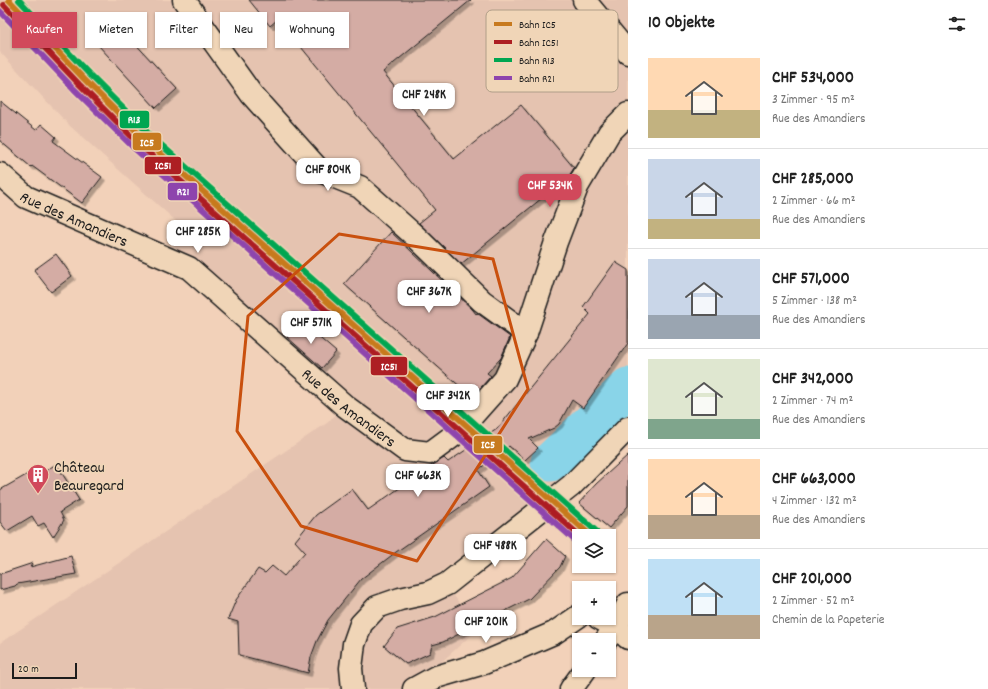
<!DOCTYPE html>
<html lang="de">
<head>
<meta charset="utf-8">
<style>
  body { margin:0; font-family:Dekko,sans-serif; background:#f6f6f6; color:#222; height:100vh; display:flex; flex-direction:column; font-size:15px; white-space:nowrap }
  * { box-sizing:border-box; margin:0 }
  p { font-size:13px; color:#767676 }
  .icon { flex:none; width:22px; height:22px; fill:none; stroke:currentColor; stroke-width:2; stroke-linecap:round; stroke-linejoin:round }
  .map { position:relative; flex:1; overflow:hidden }
  .details { display:flex; flex-direction:column; background:#fff; width:360px }
  .details>* { flex:none }
  .hud { position:absolute; left:12px; top:12px; width:380px; height:36px; display:flex; gap:8px }
  .controls { position:absolute; left:572px; top:529px; display:grid; gap:8px }
  .controls a { display:grid; place-items:center; width:44px; height:44px; border-radius:0px; background:#fff; box-shadow:0 1px 3px #0004; font-size:20px }
  .scale { position:absolute; left:12px; bottom:10px; width:65px; box-sizing:border-box; padding-left:4px; border:2px solid #1c1c1c; border-top:0; font-size:11px; line-height:14px; white-space:nowrap; color:#1c1c1c; -webkit-text-stroke:3px #f0d5b7; paint-order:stroke }
  .price { position:absolute; translate:-50% -34px; padding:0 9px; border-radius:8px; background:#fff; color:#222; font-size:13px; line-height:26px; filter:drop-shadow(0 1px 2px #0008) }
  .price::after { content:''; position:absolute; left:50%; top:24px; width:12px; height:9px; margin-left:-6px; background:inherit; clip-path:polygon(0 0,100% 0,50% 100%) }
  .price.active { background:#d1495b; color:#fff }
  ul { padding:0; list-style:none }
  li { display:flex; align-items:center; gap:12px; height:100px; padding:0 20px }
  li+li { border-top:1px solid #e0e0e0 }
  li span { display:grid; place-items:center; flex:none; width:112px; height:80px; border-radius:0px; color:#555 }
  li>.icon { margin-inline-start:auto }
  span .icon { width:48px; height:48px; fill:#fffc; stroke-width:1 }
  li b { font-size:17px }
  h2 { display:flex; justify-content:space-between; align-items:center; height:48px; padding:0 20px; font-size:17px }
  .chip { padding:0 14px; border-radius:0px; background:#fff; box-shadow:0 1px 3px #0004; font-size:14px; line-height:36px }
  .chip.active { background:#d1495b; color:#fff }
  main { display:flex; flex:1; min-height:0 }
  .map>svg:first-child { display:block }
  .built { fill:#e5c3b0 }
  .lines { fill:none; stroke-linecap:round; stroke-linejoin:round }
  .river { stroke:#89d4e8; stroke-width:39 }
  .building { fill:#d4aca4; stroke:#1c1c1c; filter:url(#shadow) }
  .minor-casing { stroke:#1c1c1c; stroke-width:25 }
  .minor { stroke:#f0d5b7; stroke-width:22 }
  .rail-1-casing { stroke:#f0d5b7; stroke-width:9 }
  .rail-2-casing { stroke:#f0d5b7; stroke-width:9 }
  .rail-3-casing { stroke:#f0d5b7; stroke-width:9 }
  .rail-4-casing { stroke:#f0d5b7; stroke-width:9 }
  .rail-1 { stroke:#c77a1f; stroke-width:6 }
  .rail-2 { stroke:#ad1f23; stroke-width:6 }
  .rail-3 { stroke:#00a651; stroke-width:6 }
  .rail-4 { stroke:#8e44ad; stroke-width:6 }
  .marked { fill:none; stroke:#c9500e; stroke-width:3; stroke-linejoin:round }
  .labels { text-anchor:middle; stroke-width:3.5; stroke-linejoin:round; paint-order:stroke }
  .street-label { font-size:16px; fill:#1c1c1c; stroke:#f0d5b7 }
  .poi-label { font-size:16px; fill:#1c1c1c; stroke:#f0d5b7; text-anchor:start }
  .key { fill:#f0d5b7; stroke:#b09e88; stroke-width:1 }
  .key-label { font-size:11px; fill:#1c1c1c }
  .line-badge { stroke:#f0d5b7; stroke-width:1.5 }
  .badge-label { font-size:11px; text-anchor:middle; font-weight:bold; fill:#fff }
</style>
</head>
<body>
<main>
<div class="map">
<svg width="628" height="689" viewBox="0 0 628 689">
  <defs>
    <filter id="shadow"><feDropShadow dx="3.5" dy="3.5" stdDeviation="0" flood-color="#0004"/></filter>
  </defs>
  <rect width="100%" height="100%" fill="#f2d1b9"/>
  <filter id="ink" filterUnits="userSpaceOnUse"><feTurbulence type="fractalNoise" baseFrequency=".025" numOctaves="2"/><feDisplacementMap in="SourceGraphic" scale="8" xChannelSelector="R" yChannelSelector="G"/><feConvolveMatrix kernelMatrix="1 2 1 2 8 2 1 2 1" color-interpolation-filters="sRGB"/></filter>
  <g filter="url(#ink)">
    <path class="built" d="M0,0H628V407L559,482L439,573L477,630L411,689H0V643L327,423L345,406L173,245L187,231L70,126L0,52Z"/>
    <g class="lines">
      <path class="river" d="M550,462L628,387"/>
    </g>
    <g class="building">
      <path d="M249,0H471L383,72L454,159L521,105L574,168L569,176L461,264L419,223L435,210L278,19L270,26Z"/>
      <path d="M119,26L177,89L156,108L98,45Z"/>
      <path d="M0,101L36,130L41,124L56,137L53,141L102,177L82,203L32,166L31,167L0,141Z"/>
      <path d="M391,232L473,310L476,314L477,313L510,337L501,358L487,373L491,376L472,397L344,284Z"/>
      <path d="M56,254L72,276L51,292L34,270Z"/>
      <path d="M615,262L628,270V343L583,408L572,400L559,424L554,428L529,439L538,448L525,460L509,446L478,470L489,487L396,552L361,579L328,620L317,641L311,657L308,673L239,655L238,622L228,619L236,600L258,569L265,573L272,566L284,576L305,552L295,541L316,515L352,489L368,510L434,464L444,458L448,462L497,429L590,314L583,307Z"/>
      <path d="M300,321L336,352L322,368L287,337Z"/>
      <path d="M628,455V506L609,528L579,503L596,484Z"/>
      <path d="M56,464L79,500L60,512L64,520L53,537L44,523L38,526L32,516L7,531L0,522V490L35,470L38,476Z"/>
      <path d="M546,539L565,556L560,567L529,599L443,642L432,645L430,653L406,664L384,646L397,629L435,617L512,578Z"/>
      <path d="M71,556L76,574L17,584L15,586L0,590V574L33,563L30,567Z"/>
    </g>
    <g class="lines">
      <g class="minor-casing">
        <g id="minor">
          <path d="M184,0L252,95L320,171L360,187L415,236L482,301L526,333"/>
          <path d="M584,0L628,53"/>
          <path id="s1" d="M0,174L26,197L189,268L345,406L405,450L430,453L457,433L505,379L526,333L556,242L577,187L609,133L628,114"/>
          <path d="M599,618L616,627L628,638"/>
          <path d="M606,640L616,627L628,604"/>
          <path d="M353,689L351,668L354,644L361,624L377,607L400,599L428,593L447,584L571,486L628,428"/>
          <path d="M414,689L436,677L484,663L554,633L579,616"/>
          <path d="M571,689L585,670"/>
        </g>
      </g>
      <use href="#minor" class="minor"/>
      <g class="rail-1-casing">
        <path id="rail-1" d="M9,0L84,79L144,139L591,536"/>
      </g>
      <g class="rail-2-casing">
        <path id="rail-2" d="M4,5L79,84L139,144L580,536"/>
      </g>
      <g class="rail-3-casing">
        <path id="rail-3" d="M19,0L89,74L149,134L596,531"/>
      </g>
      <g class="rail-4-casing">
        <path id="rail-4" d="M0,11L74,89L135,149L579,544"/>
      </g>
      <use href="#rail-1" class="rail-1"/>
      <use href="#rail-2" class="rail-2"/>
      <use href="#rail-3" class="rail-3"/>
      <use href="#rail-4" class="rail-4"/>
    </g>
  </g>
  <path class="marked" d="M339,234L493,259L528,389L417,561L301,526L237,431L248,316Z"/>
  <defs>
    <g id="building-pin" transform="scale(1.15)"><path d="M0 17L-7.5 6A9.5 9.5 0 1 1 7.5 6Z" fill="#d1495b" stroke="#f0d5b7"/><path d="M-4-6H4V6H1V3H-1V6H-4ZM-2.5-4.3h1.7v1.8h-1.7ZM.8-4.3h1.7v1.8H.8ZM-2.5-1h1.7V.8h-1.7ZM.8-1h1.7V.8H.8Z" fill="#fff"/></g>
  </defs>
  <g fill-rule="evenodd">
    <use href="#building-pin" x="38" y="475"/>
  </g>
  <g class="labels">
    <g class="street-label">
      <text dy="6" stroke="none"><textPath href="#s1" startOffset="88">Rue des Amandiers</textPath></text>
      <text dy="6" stroke="none"><textPath href="#s1" startOffset="425">Rue des Amandiers</textPath></text>
    </g>
    <g class="poi-label">
      <text x="54" y="472">Château<tspan x="54" dy="18">Beauregard</tspan></text>
    </g>
  </g>
  <rect x="486" y="10" width="132" height="82" rx="6" class="key"/>
  <rect x="494" y="22" width="18" height="4" fill="#c77a1f"/>
  <rect x="494" y="40" width="18" height="4" fill="#ad1f23"/>
  <rect x="494" y="58" width="18" height="4" fill="#00a651"/>
  <rect x="494" y="76" width="18" height="4" fill="#8e44ad"/>
  <g class="key-label">
    <text x="519" y="28">Bahn IC5</text>
    <text x="519" y="46">Bahn IC51</text>
    <text x="519" y="64">Bahn R13</text>
    <text x="519" y="82">Bahn R21</text>
  </g>
  <g class="line-badge">
    <rect x="119" y="110" width="31" height="19" rx="4" fill="#00a651"/>
    <rect x="132" y="132" width="30" height="19" rx="4" fill="#c77a1f"/>
    <rect x="144" y="156" width="38" height="19" rx="4" fill="#ad1f23"/>
    <rect x="167" y="182" width="31" height="19" rx="4" fill="#8e44ad"/>
    <rect x="370" y="356" width="38" height="20" rx="4" fill="#ad1f23"/>
    <rect x="473" y="435" width="30" height="19" rx="4" fill="#c77a1f"/>
  </g>
  <g class="badge-label">
    <text x="134" y="123">R13</text>
    <text x="147" y="146">IC5</text>
    <text x="163" y="169">IC51</text>
    <text x="183" y="195">R21</text>
    <text x="389" y="370">IC51</text>
    <text x="488" y="448">IC5</text>
  </g>
</svg>
<div class="controls">
<a><svg class="icon" aria-label="layers" viewBox="0 0 24 24"><path d="M12 4l9 5-9 5-9-5zM3 14l9 5 9-5"/></svg></a>
<a>+</a>
<a>−</a>
</div>
<div class="scale">20 m</div>
<b class="price" style="left:424px;top:117px">CHF 248K</b>
<b class="price" style="left:328px;top:192px">CHF 804K</b>
<b class="price active" style="left:550px;top:208px">CHF 534K</b>
<b class="price" style="left:198px;top:254px">CHF 285K</b>
<b class="price" style="left:429px;top:314px">CHF 367K</b>
<b class="price" style="left:311px;top:345px">CHF 571K</b>
<b class="price" style="left:448px;top:418px">CHF 342K</b>
<b class="price" style="left:418px;top:498px">CHF 663K</b>
<b class="price" style="left:495px;top:568px">CHF 488K</b>
<b class="price" style="left:486px;top:644px">CHF 201K</b>
<div class="hud">
<a class="chip active">Kaufen</a>
<a class="chip">Mieten</a>
<a class="chip">Filter</a>
<a class="chip">Neu</a>
<a class="chip">Wohnung</a>
</div>
</div>
<section class="details">
<h2>10 Objekte<svg class="icon" aria-label="filters" viewBox="0 0 24 24"><path d="M4 7h16M4 17h16"/><circle cx="9" cy="7" r="2"/><circle cx="15" cy="17" r="2"/></svg></h2>
<ul>
<li><span style="background:linear-gradient(#ffd9b3 65%,#c2b280 0)"><svg class="icon" aria-label="home" viewBox="0 0 24 24"><path d="M3 11l9-7 9 7M6 9v11h12V9"/></svg></span><div><b>CHF 534,000</b><p>3 Zimmer · 95 m²</p><p>Rue des Amandiers</p></div></li>
<li><span style="background:linear-gradient(#c9d6e8 75%,#c2b280 0)"><svg class="icon" aria-label="home" viewBox="0 0 24 24"><path d="M3 11l9-7 9 7M6 9v11h12V9"/></svg></span><div><b>CHF 285,000</b><p>2 Zimmer · 66 m²</p><p>Rue des Amandiers</p></div></li>
<li><span style="background:linear-gradient(#c9d6e8 70%,#9aa5b1 0)"><svg class="icon" aria-label="home" viewBox="0 0 24 24"><path d="M3 11l9-7 9 7M6 9v11h12V9"/></svg></span><div><b>CHF 571,000</b><p>5 Zimmer · 138 m²</p><p>Rue des Amandiers</p></div></li>
<li><span style="background:linear-gradient(#dfe7d0 75%,#7fa58c 0)"><svg class="icon" aria-label="home" viewBox="0 0 24 24"><path d="M3 11l9-7 9 7M6 9v11h12V9"/></svg></span><div><b>CHF 342,000</b><p>2 Zimmer · 74 m²</p><p>Rue des Amandiers</p></div></li>
<li><span style="background:linear-gradient(#ffd9b3 70%,#b9a48a 0)"><svg class="icon" aria-label="home" viewBox="0 0 24 24"><path d="M3 11l9-7 9 7M6 9v11h12V9"/></svg></span><div><b>CHF 663,000</b><p>4 Zimmer · 132 m²</p><p>Rue des Amandiers</p></div></li>
<li><span style="background:linear-gradient(#bfe0f5 70%,#b9a48a 0)"><svg class="icon" aria-label="home" viewBox="0 0 24 24"><path d="M3 11l9-7 9 7M6 9v11h12V9"/></svg></span><div><b>CHF 201,000</b><p>2 Zimmer · 52 m²</p><p>Chemin de la Papeterie</p></div></li>
</ul>
</section>
</main>
</body>
</html>
